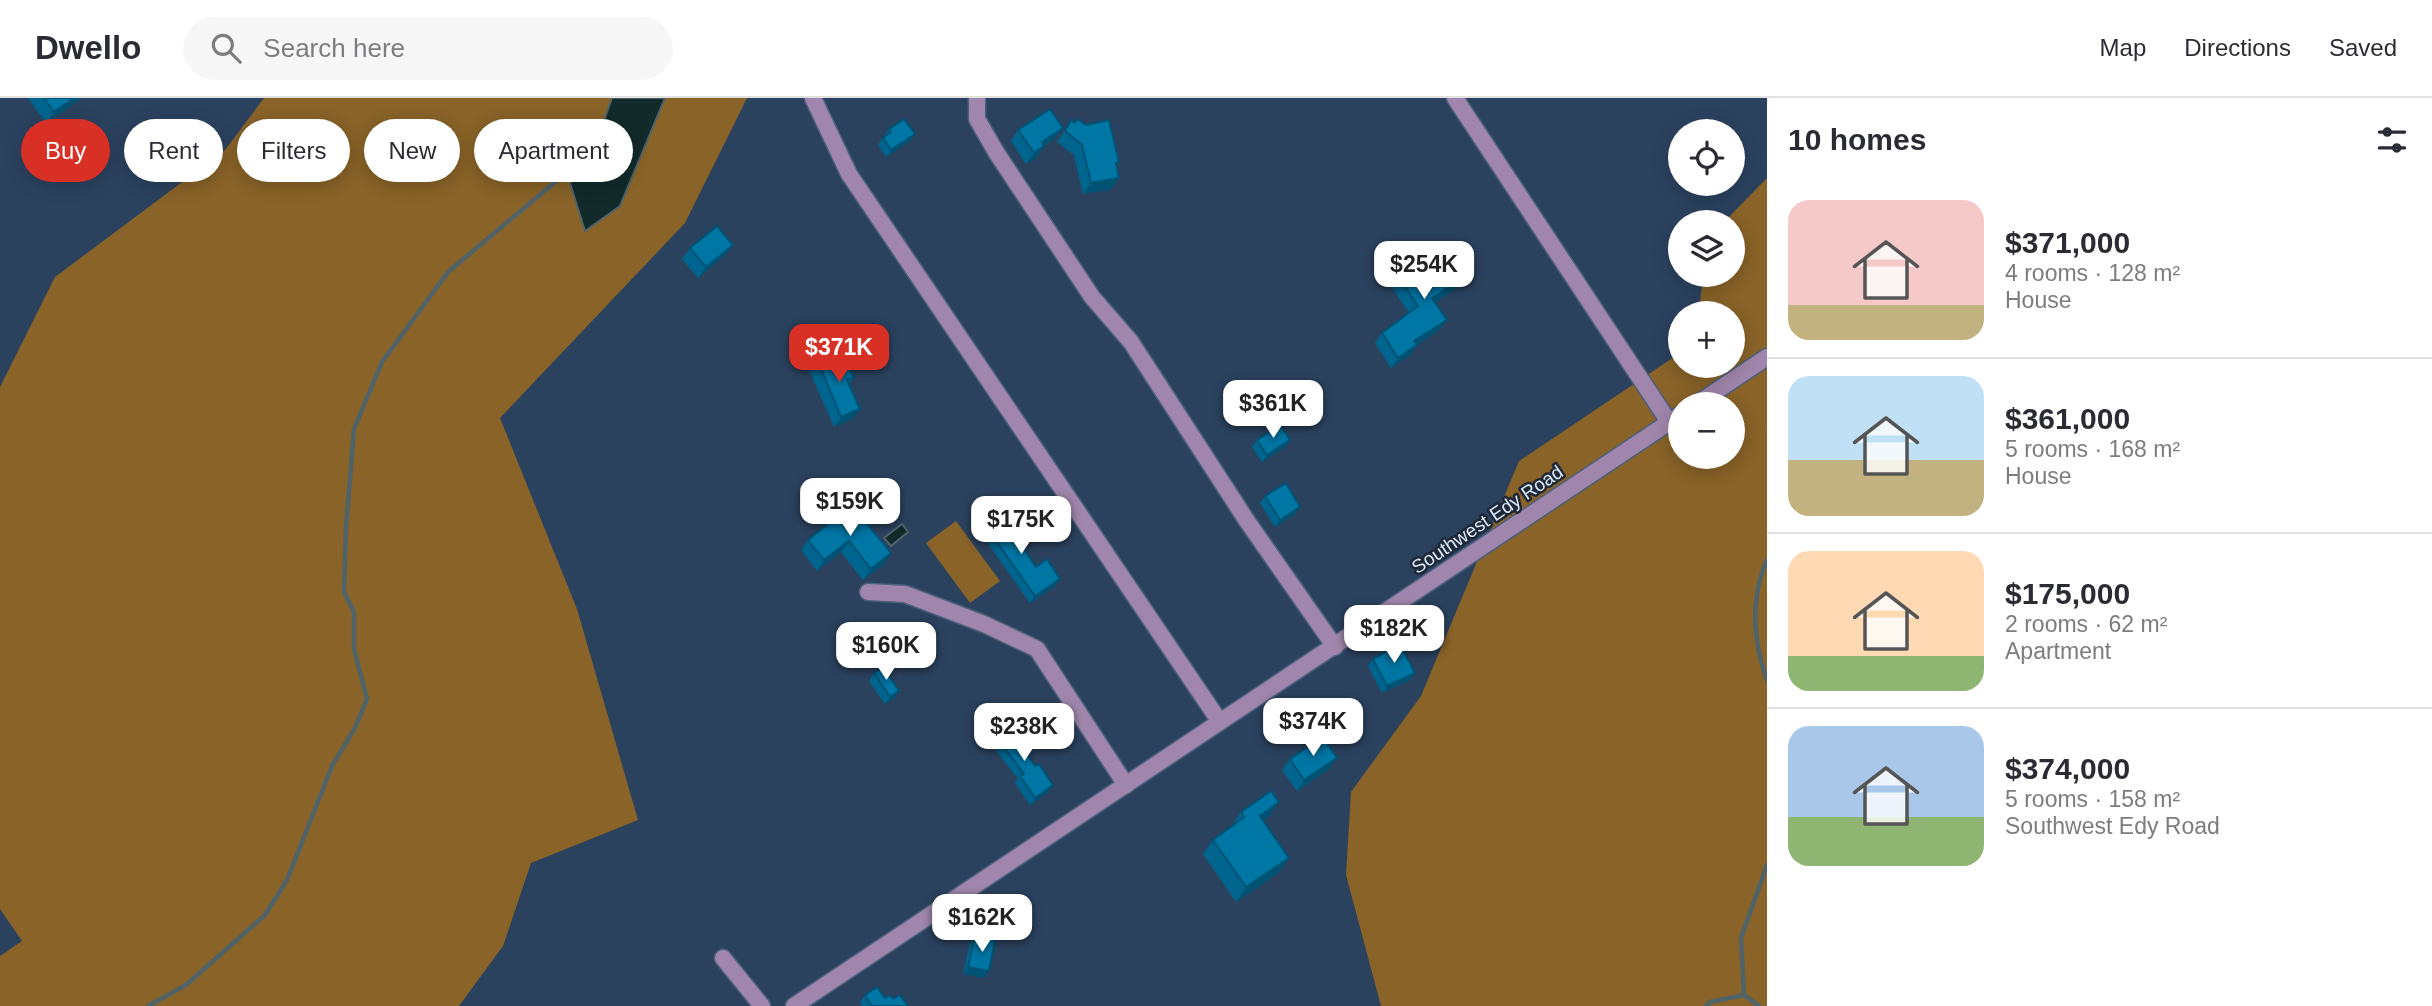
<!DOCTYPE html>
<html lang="en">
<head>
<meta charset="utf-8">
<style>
  body { margin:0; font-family:Arial,sans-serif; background:#f7f7f7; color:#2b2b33; height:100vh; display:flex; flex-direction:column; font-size:26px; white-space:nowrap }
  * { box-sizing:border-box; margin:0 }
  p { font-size:23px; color:#7c7c81 }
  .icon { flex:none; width:38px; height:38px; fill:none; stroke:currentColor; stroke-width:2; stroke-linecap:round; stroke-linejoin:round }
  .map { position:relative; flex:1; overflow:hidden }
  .panel { display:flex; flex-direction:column; background:#fff; width:665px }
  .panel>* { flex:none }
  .hud { position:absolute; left:21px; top:21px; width:665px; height:63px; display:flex; gap:14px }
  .tools { position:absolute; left:1668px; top:21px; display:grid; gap:14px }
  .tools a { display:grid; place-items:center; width:77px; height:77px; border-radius:50%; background:#fff; box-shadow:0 4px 18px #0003; font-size:35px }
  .price { position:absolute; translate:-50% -60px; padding:0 16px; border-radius:14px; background:#fff; color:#222; font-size:23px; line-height:46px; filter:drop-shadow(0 2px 4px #0008) }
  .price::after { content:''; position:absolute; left:50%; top:42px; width:21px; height:16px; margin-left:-10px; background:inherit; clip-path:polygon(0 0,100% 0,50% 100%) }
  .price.active { background:#d93025; color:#fff }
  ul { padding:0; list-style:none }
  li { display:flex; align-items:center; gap:21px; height:175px; padding:0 21px }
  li+li { border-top:2px solid #e1e1e2 }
  li span { display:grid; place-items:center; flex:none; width:196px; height:140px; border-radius:21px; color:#555 }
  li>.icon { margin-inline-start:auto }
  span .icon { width:84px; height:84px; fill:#fffc; stroke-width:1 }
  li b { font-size:30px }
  h2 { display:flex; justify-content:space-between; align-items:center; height:84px; padding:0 21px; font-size:30px }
  .chip { padding:0 24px; border-radius:32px; background:#fff; box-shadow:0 4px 18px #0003; font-size:24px; line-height:63px }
  .chip.active { background:#d93025; color:#fff }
  header { display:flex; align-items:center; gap:42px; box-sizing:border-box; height:98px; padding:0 35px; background:#fff; border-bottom:2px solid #e1e1e2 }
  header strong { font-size:33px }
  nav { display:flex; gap:38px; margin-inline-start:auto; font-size:24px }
  .search { width:490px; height:63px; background:#f7f7f7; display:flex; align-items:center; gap:18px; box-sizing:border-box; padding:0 24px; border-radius:38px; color:#7c7c81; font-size:26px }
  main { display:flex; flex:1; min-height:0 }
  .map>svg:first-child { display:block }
  .green { fill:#896328; fill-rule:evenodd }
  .water { fill:#132a2a; stroke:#4f6369; stroke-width:2 }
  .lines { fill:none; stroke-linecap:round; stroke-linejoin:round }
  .stream { stroke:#4f6369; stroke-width:4.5 }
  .minor-casing { stroke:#4a607b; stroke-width:19 }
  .minor { stroke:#a086ac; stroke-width:16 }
  .wall { fill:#00658e }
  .shaded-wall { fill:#005374 }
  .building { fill:#0076a5; stroke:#005374; stroke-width:2 }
  .labels { text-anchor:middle; stroke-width:5; stroke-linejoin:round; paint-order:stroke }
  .street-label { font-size:19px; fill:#dae8fb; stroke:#1e2836 }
</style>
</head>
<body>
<header>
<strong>Dwello</strong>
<div class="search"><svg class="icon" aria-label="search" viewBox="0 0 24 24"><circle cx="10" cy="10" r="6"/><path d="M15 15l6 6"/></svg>Search here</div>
<nav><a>Map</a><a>Directions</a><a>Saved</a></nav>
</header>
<main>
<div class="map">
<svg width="1767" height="908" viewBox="0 0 1767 908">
  <rect width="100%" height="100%" fill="#2b425f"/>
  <g class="green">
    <path d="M264,0H747L685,125L500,320L577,511L638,722L531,765L503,848L459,908H0V858L22,843L0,811V289L55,179L225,52Z"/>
    <path d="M1767,80V908H1381L1346,777L1351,694L1421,598L1519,363L1680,255V268H1732V215H1699L1703,177H1732V124H1724ZM1680,306H1732V359H1680Z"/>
    <path d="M956,423L1000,483L970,505L926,445Z"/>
  </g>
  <g class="water">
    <path d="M612,0H665L620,108L585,133L570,85L596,45Z"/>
    <path d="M902,426L908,434L891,448L884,440Z"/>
  </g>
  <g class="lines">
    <g class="stream">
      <path d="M1767,462C1750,499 1753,544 1767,582"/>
      <path d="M1744,897L1741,840L1767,767"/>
      <path d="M1744,897L1759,908"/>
      <path d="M148,908L186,887L265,817L287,782L332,668L355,630L367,601L354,551V514L344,494L346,430L354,331L382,264L448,174L592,53"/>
      <path d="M1706,908L1710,904L1744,897"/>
    </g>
    <g class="minor-casing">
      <g id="minor">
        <path d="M813,0L849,76L1220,624"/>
        <path d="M1455,0L1669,324"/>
        <path d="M977,1V21L996,54L1092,199L1131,244L1247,423L1335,549"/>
        <path d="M1697,306L1767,259"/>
        <path d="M868,494L905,496L984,526L1037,551L1126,687"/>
        <path d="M723,860L762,908"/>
        <path d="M794,908L1680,317"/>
      </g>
    </g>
    <use href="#minor" class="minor"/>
  </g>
  <g class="wall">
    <path d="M28,0H80L78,3L46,25Z"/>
    <path d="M1071,22L1116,67L1111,91L1083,96L1074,57L1057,44Z"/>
    <path d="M1063,30L1055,40L1044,48L1037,59L1026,66L1011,43L1018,32Z"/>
    <path d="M889,31L910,43L886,59L878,47Z"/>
    <path d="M733,147L725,157L698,180L682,161L690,150Z"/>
    <path d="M1426,167L1462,187L1435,204L1447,222L1440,231L1417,247L1410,257L1391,270L1375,245L1382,235L1409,215L1391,188L1398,178Z"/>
    <path d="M817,261L841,269L854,280L849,286L860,311L852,321L834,329L809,272Z"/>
    <path d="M1257,342H1290L1285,349L1262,364L1252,349Z"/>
    <path d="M1265,398L1295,416L1275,429L1260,405Z"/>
    <path d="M852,407L884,466L863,482L841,454L817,473L801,452L808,442Z"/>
    <path d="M982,423L1036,469L1060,481L1055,488L1030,505L977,430Z"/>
    <path d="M1373,561L1410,582L1382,595L1368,568Z"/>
    <path d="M874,575L894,600L885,606L869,583Z"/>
    <path d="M993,635L1035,668L1053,687L1048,694L1030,707L1015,685L1018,681L988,642Z"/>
    <path d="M1290,661L1330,670L1297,693L1282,672Z"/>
    <path d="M1279,704L1269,718L1263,723L1279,774L1236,804L1203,756L1213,742L1231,729L1241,714Z"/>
    <path d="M975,838L984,880L963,876L970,845Z"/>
    <path d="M865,897L893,901L908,908H862L860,904Z"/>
  </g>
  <g class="shaded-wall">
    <path d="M74,0H80L78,3L46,25L54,14Z"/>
    <path d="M1063,30L1055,40L1034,54L1042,44Z"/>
    <path d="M915,36L910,43L886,59L891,52Z"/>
    <path d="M1044,48L1037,59L1026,66L1034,55Z"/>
    <path d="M1119,80L1111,91L1083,96L1091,85Z"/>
    <path d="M733,147L725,157L698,180L706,169Z"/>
    <path d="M1469,177L1462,187L1425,210L1432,200Z"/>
    <path d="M1447,222L1440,231L1408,253L1414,243Z"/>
    <path d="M1417,247L1410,257L1391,270L1398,260Z"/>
    <path d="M860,311L852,321L834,329L841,319Z"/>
    <path d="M1290,342L1285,349L1262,364L1267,357Z"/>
    <path d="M1300,409L1295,416L1275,429L1280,422Z"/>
    <path d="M849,443L841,454L817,473L824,462Z"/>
    <path d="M891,455L884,466L863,482L871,471Z"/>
    <path d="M1060,481L1055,488L1030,505L1035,498Z"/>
    <path d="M1415,575L1410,582L1382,595L1387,588Z"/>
    <path d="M899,593L894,600L885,606L890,599Z"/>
    <path d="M1337,660L1330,670L1297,693L1304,682Z"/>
    <path d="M1053,687L1048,694L1030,707L1035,700Z"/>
    <path d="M1279,704L1269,718L1250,732L1260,718Z"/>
    <path d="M1289,760L1279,774L1236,804L1246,789Z"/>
    <path d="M968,869L989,873L984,880L963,876Z"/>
  </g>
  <g class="building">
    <path d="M44,0H74L54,14Z"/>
    <path d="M1050,11L1063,30L1042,44L1044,48L1034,55L1018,32Z"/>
    <path d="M904,21L915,36L891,52L883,40L891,34L889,31Z"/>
    <path d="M1077,21L1086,27L1109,22L1119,64L1116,65L1119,80L1091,85L1082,47L1065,33L1071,22L1075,25Z"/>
    <path d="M717,128L733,147L706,169L690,150Z"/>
    <path d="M1455,156L1469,177L1432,200L1447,222L1414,243L1417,247L1398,260L1382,235L1418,208L1398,178L1423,161L1426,167L1436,160L1440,166Z"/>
    <path d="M834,254L841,269L848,266L854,280L847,282L860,311L841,319L817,261Z"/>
    <path d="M1280,327L1290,342L1267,357L1257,342Z"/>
    <path d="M1286,385L1300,409L1280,422L1265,398Z"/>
    <path d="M852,407L891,455L871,471L849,443L824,462L808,442Z"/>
    <path d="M999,414L1036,469L1047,461L1060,481L1035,498L982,423L993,415Z"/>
    <path d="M1400,546L1415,575L1387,588L1373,561Z"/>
    <path d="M883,569L899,593L890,599L874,575Z"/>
    <path d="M1005,627L1035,668L1039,666L1053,687L1035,700L1020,678L1024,676L993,635Z"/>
    <path d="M1323,639L1337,660L1304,682L1290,661Z"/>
    <path d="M1271,693L1279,704L1260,718L1289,760L1246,789L1213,742L1244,719L1241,714Z"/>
    <path d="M975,838L995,842L989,873L968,869Z"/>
    <path d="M877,889L885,900L890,897L893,901L900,897L908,908H872L865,897Z"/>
  </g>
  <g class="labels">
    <g class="street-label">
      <text transform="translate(1487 421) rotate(-34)" y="7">Southwest Edy Road</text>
    </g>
  </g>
</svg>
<div class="tools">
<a><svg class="icon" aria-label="locate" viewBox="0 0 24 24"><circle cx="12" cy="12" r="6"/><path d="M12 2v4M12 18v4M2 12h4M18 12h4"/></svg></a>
<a><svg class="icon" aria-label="layers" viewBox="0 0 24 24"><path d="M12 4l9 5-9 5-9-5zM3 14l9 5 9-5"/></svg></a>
<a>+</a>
<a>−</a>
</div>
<b class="price" style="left:1424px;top:203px">$254K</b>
<b class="price active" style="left:839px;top:286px">$371K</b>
<b class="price" style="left:1273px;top:342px">$361K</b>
<b class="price" style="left:850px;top:440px">$159K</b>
<b class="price" style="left:1021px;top:458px">$175K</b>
<b class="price" style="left:1394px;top:567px">$182K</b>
<b class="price" style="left:886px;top:584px">$160K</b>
<b class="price" style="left:1313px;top:660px">$374K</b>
<b class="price" style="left:1024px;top:665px">$238K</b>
<b class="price" style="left:982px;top:856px">$162K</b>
<div class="hud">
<a class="chip active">Buy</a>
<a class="chip">Rent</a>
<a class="chip">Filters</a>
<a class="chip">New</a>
<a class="chip">Apartment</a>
</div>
</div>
<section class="panel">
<h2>10 homes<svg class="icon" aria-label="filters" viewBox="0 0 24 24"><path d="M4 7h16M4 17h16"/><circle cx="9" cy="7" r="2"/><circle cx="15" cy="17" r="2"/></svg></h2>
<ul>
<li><span style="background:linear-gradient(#f6c9c9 75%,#c2b280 0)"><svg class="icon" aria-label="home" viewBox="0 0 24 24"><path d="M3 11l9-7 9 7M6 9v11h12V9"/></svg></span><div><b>$371,000</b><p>4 rooms · 128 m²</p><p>House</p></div></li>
<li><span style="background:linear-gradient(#bfe0f5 60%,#c2b280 0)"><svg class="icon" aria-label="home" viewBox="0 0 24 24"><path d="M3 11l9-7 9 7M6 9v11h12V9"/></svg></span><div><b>$361,000</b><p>5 rooms · 168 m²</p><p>House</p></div></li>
<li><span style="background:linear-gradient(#ffd9b3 75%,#8fb573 0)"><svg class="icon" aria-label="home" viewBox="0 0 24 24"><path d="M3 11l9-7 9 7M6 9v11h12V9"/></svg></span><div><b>$175,000</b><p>2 rooms · 62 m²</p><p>Apartment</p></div></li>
<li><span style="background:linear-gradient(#a9c7e8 65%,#8fb573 0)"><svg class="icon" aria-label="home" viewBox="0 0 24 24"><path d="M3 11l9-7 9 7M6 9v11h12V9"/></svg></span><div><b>$374,000</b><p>5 rooms · 158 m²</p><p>Southwest Edy Road</p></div></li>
</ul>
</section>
</main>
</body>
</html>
